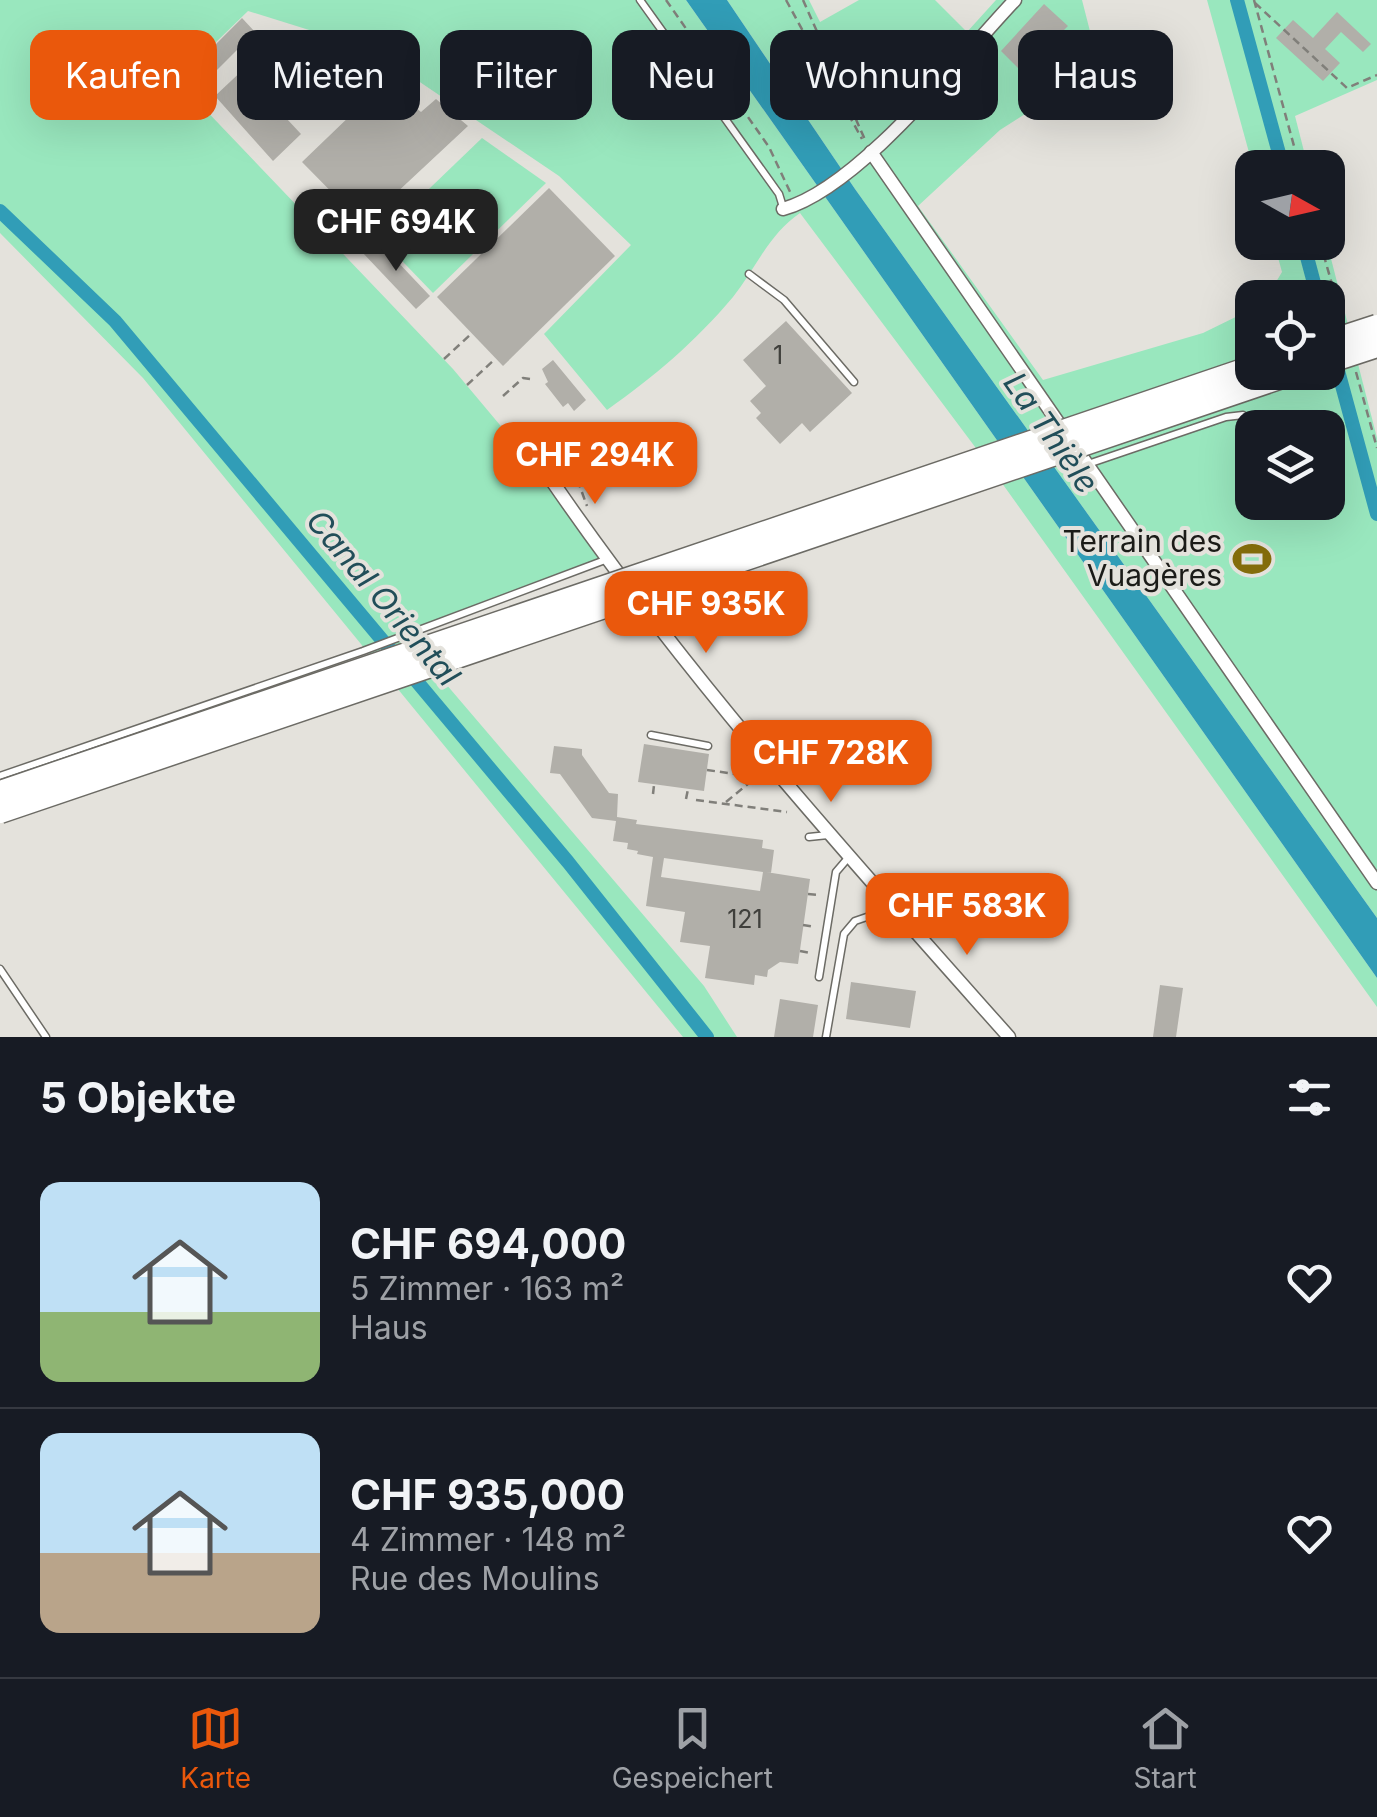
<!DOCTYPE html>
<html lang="de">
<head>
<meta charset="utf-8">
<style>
  body { margin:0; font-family:Inter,sans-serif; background:#20242c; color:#f1f3f6; height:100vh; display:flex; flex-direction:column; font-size:38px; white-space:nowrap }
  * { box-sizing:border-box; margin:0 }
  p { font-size:32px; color:#9ea1a6 }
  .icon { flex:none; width:55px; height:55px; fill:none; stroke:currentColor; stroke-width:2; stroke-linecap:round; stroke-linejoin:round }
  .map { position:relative; height:1037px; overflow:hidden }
  .panel { display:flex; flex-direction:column; background:#171b24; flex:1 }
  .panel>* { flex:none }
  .banner { position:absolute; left:30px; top:30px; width:1318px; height:90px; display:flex; gap:20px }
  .needle { width:65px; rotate:98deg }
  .buttons { position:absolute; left:1235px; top:150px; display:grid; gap:20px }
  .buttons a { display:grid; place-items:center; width:110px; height:110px; border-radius:20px; background:#171b24; box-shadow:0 10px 40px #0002; font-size:50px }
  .price { position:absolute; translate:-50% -85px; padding:0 22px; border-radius:20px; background:#ea580c; color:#fff; font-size:32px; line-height:65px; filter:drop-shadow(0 2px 5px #0008) }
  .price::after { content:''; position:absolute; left:50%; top:60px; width:30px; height:22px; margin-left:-15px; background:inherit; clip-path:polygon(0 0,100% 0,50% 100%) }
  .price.on { background:#222; color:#fff }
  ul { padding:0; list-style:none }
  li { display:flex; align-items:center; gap:30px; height:250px; padding:0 40px }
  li+li { border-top:2px solid #363941 }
  li span { display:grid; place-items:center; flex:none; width:280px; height:200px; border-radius:20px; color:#555 }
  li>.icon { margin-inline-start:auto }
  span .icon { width:120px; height:120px; fill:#fffc; stroke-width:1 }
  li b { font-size:42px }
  h2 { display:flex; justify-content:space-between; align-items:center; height:120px; padding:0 40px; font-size:42px }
  .pill { padding:0 35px; border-radius:20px; background:#171b24; box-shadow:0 10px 40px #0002; font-size:35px; line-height:90px }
  .pill.on { background:#ea580c; color:#fff }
  .menu { display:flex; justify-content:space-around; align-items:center; height:140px; border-top:2px solid #363941; background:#171b24; font-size:28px; color:#9ea1a6 }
  .menu a { display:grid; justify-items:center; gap:5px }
  .menu .on { color:#ea580c }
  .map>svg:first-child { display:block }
  .green { fill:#99e7be; fill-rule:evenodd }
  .water { fill:#319db7 }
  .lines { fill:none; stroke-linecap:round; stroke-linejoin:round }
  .canal { stroke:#319db7; stroke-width:14 }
  .building { fill:#b1afa9; fill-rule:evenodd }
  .service-casing { stroke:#6c6b65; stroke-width:9 }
  .minor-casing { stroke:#6c6b65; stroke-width:15 }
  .path { stroke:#807f7a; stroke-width:2.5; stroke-dasharray:8 5; stroke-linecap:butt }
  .service { stroke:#fff; stroke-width:6 }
  .minor { stroke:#fff; stroke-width:12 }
  .motorway-bridge-casing { stroke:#6c6b65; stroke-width:25; stroke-linecap:butt }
  .motorway-bridge { stroke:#fff; stroke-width:22 }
  .labels { text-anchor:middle; stroke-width:8; stroke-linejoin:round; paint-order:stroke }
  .number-label { font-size:25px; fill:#40403c }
  .poi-label { font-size:30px; fill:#1b1b18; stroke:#e4e2dc; text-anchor:end }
  .water-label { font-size:32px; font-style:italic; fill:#214e59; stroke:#e4e2dc }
</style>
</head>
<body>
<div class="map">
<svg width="1377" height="1037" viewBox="0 0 1377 1037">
  <rect width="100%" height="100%" fill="#e4e2dc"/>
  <g class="green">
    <path d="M0,0H686L1377,978V1007L999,479L800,213C770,233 755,269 733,297C695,342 655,376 607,410L544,334L631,245L559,176L405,72L354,44L248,11L177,80L453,369L536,468L550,478L605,560L405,636L704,986L737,1037H683L143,378L0,233Z"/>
    <path d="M727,0H809L820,22L859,0H935L967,32L996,0H1082L1093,43L1041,104L1000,130L918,206L1043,380L1203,333L1252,309V372H1328V298L1267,297L1282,272L1274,243H1327L1377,438V918L855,189ZM1252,428H1328V502H1252Z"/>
    <path d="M1207,0H1377V80L1295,116L1308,167H1253Z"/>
    <path d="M482,138L546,183L433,293L379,237Z"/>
  </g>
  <path class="water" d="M686,0H727L855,189L1377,918V978Z"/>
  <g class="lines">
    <g class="canal">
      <path d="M1237,0L1283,168"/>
      <path d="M0,211L115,321L568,862L707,1037"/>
      <path d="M1303,242L1318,298"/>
      <path d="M1334,356L1377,514"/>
    </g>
  </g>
  <g class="building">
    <path d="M1044,4L1068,26L1030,64L1039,72L1031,81L1001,51Z"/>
    <path d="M1337,12L1371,44L1363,52L1341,32L1325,49L1340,63L1323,81L1276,38L1293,20L1313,38Z"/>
    <path d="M242,18L255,32L198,89L186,74Z"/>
    <path d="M281,34L309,64L297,76L324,82L333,100L325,115L286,118L301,134L273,161L215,96Z"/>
    <path d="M359,55L378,66L374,73L421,112L436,99L468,126L363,224L302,162L379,88L350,76Z"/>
    <path d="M549,188L615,256L503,366L437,297Z"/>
    <path d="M376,239L430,296L416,309L362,252Z"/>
    <path d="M786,321L852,393L810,432L802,423L780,444L756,418L761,413L750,401L766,386L743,360Z"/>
    <path d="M553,360L586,400L574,411L568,403L563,407L545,384L548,382L542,369Z"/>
    <path d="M644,744L709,754L704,791L638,782Z"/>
    <path d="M554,746L582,749V755L609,793L618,794L617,817L637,820L636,824L763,840L762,848L774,850L771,873L766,872L810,879L798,964L780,962L768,970L767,977L755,975L754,985L705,978L710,946L680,942L685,912L646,906L653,857L637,854L638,851L627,849L628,843L613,841L616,821L592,818L560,774L550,773ZM664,858L763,872L760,891L661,877Z"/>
    <path d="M851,982L916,991L910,1028L846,1019Z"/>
    <path d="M1160,985L1183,988L1176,1037H1153Z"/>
    <path d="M780,999L818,1005L813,1037H774Z"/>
  </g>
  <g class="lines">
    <g class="service-casing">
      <g id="service">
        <path d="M640,0L779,194L783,207"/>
        <path d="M749,274L784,300L854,382"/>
        <path d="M1088,464L1226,417L1243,415L1259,428"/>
        <path d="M651,735L708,746"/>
        <path d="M0,776L363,651L605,560"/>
        <path d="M809,837L828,835"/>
        <path d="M0,969L46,1037"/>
        <path d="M819,977L836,872L848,858"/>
        <path d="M826,1037L844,934L855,921L893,908"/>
      </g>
    </g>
    <g class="minor-casing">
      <g id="minor">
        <path d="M871,152L1377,883"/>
        <path d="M783,209C859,188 960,58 1015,0"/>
        <path d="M550,478C687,678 848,856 1009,1037"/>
      </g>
    </g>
    <g class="path">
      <path d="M666,0L769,147L791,194"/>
      <path d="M786,0L862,139"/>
      <path d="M803,0L866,142"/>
      <path d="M1254,0L1300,168"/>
      <path d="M1255,3L1347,88L1377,75"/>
      <path d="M1320,242L1341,316"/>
      <path d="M444,359L470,335"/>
      <path d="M1356,372L1377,448"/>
      <path d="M467,385L494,360"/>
      <path d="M503,396L523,378L530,379"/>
      <path d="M569,442L572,465L587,506"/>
      <path d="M707,770L756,777"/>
      <path d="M653,794L654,785"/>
      <path d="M686,799L688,789"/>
      <path d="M696,800L787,812"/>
      <path d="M726,802L755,778"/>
      <path d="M808,894L820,895"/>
      <path d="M803,925L815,927"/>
      <path d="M800,951L811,953"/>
    </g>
    <use href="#service" class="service"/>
    <use href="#minor" class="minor"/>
    <g class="motorway-bridge-casing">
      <g id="motorway-bridge">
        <path d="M1328,342L1377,326"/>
        <path d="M1328,362L1377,346"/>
        <path d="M0,792L1252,367"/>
        <path d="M0,812L1297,372"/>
      </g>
    </g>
    <use href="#motorway-bridge" class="motorway-bridge"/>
  </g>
  <defs>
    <g id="stadium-bare" transform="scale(3)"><path d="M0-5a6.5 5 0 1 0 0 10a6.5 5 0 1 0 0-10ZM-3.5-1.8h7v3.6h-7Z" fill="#846d0b" stroke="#e4e2dc" stroke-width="2.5" paint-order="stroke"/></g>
  </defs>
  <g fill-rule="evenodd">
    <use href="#stadium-bare" x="1252" y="559"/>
  </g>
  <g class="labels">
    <g class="number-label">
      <text x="778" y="364">1</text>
      <text x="745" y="928">121</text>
    </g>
    <g class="poi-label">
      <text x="1222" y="552">Terrain des<tspan x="1222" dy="34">Vuagères</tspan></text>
    </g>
    <g class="water-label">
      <text transform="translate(1051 433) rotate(55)" y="11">La Thièle</text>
      <text transform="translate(383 598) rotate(50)" y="11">Canal Oriental</text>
    </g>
  </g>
</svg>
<div class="buttons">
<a><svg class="needle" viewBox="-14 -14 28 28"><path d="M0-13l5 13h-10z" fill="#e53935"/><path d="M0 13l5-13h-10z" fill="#9ea1a6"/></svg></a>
<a><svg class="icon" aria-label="locate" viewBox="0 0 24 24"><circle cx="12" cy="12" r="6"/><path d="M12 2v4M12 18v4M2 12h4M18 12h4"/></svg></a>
<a><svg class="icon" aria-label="layers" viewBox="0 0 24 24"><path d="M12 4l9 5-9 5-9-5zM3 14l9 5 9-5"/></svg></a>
</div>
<b class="price on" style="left:396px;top:274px">CHF 694K</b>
<b class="price" style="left:595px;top:507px">CHF 294K</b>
<b class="price" style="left:706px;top:656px">CHF 935K</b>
<b class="price" style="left:831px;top:805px">CHF 728K</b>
<b class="price" style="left:967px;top:958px">CHF 583K</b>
<div class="banner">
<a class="pill on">Kaufen</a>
<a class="pill">Mieten</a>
<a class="pill">Filter</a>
<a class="pill">Neu</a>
<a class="pill">Wohnung</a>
<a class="pill">Haus</a>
</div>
</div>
<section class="panel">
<h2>5 Objekte<svg class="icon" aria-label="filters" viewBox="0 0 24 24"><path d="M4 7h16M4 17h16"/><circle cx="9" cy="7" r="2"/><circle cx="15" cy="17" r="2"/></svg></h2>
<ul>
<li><span style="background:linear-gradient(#bfe0f5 65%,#8fb573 0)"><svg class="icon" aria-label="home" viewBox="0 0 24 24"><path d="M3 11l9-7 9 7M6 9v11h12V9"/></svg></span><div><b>CHF 694,000</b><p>5 Zimmer · 163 m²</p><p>Haus</p></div><svg class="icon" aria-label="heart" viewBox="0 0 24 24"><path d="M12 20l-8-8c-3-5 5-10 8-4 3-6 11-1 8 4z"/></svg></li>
<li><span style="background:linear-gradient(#bfe0f5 60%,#b9a48a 0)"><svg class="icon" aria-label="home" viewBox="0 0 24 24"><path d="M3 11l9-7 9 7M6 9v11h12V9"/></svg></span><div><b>CHF 935,000</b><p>4 Zimmer · 148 m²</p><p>Rue des Moulins</p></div><svg class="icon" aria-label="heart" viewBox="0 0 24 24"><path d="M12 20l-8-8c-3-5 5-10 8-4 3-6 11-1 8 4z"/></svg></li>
</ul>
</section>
<nav class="menu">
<a class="on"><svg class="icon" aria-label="map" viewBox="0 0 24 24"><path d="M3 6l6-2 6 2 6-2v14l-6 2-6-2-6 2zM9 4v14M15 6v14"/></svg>Karte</a>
<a><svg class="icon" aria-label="saved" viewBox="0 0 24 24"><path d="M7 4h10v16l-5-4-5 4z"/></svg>Gespeichert</a>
<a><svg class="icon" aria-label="home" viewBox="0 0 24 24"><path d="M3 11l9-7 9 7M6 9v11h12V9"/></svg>Start</a>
</nav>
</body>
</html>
